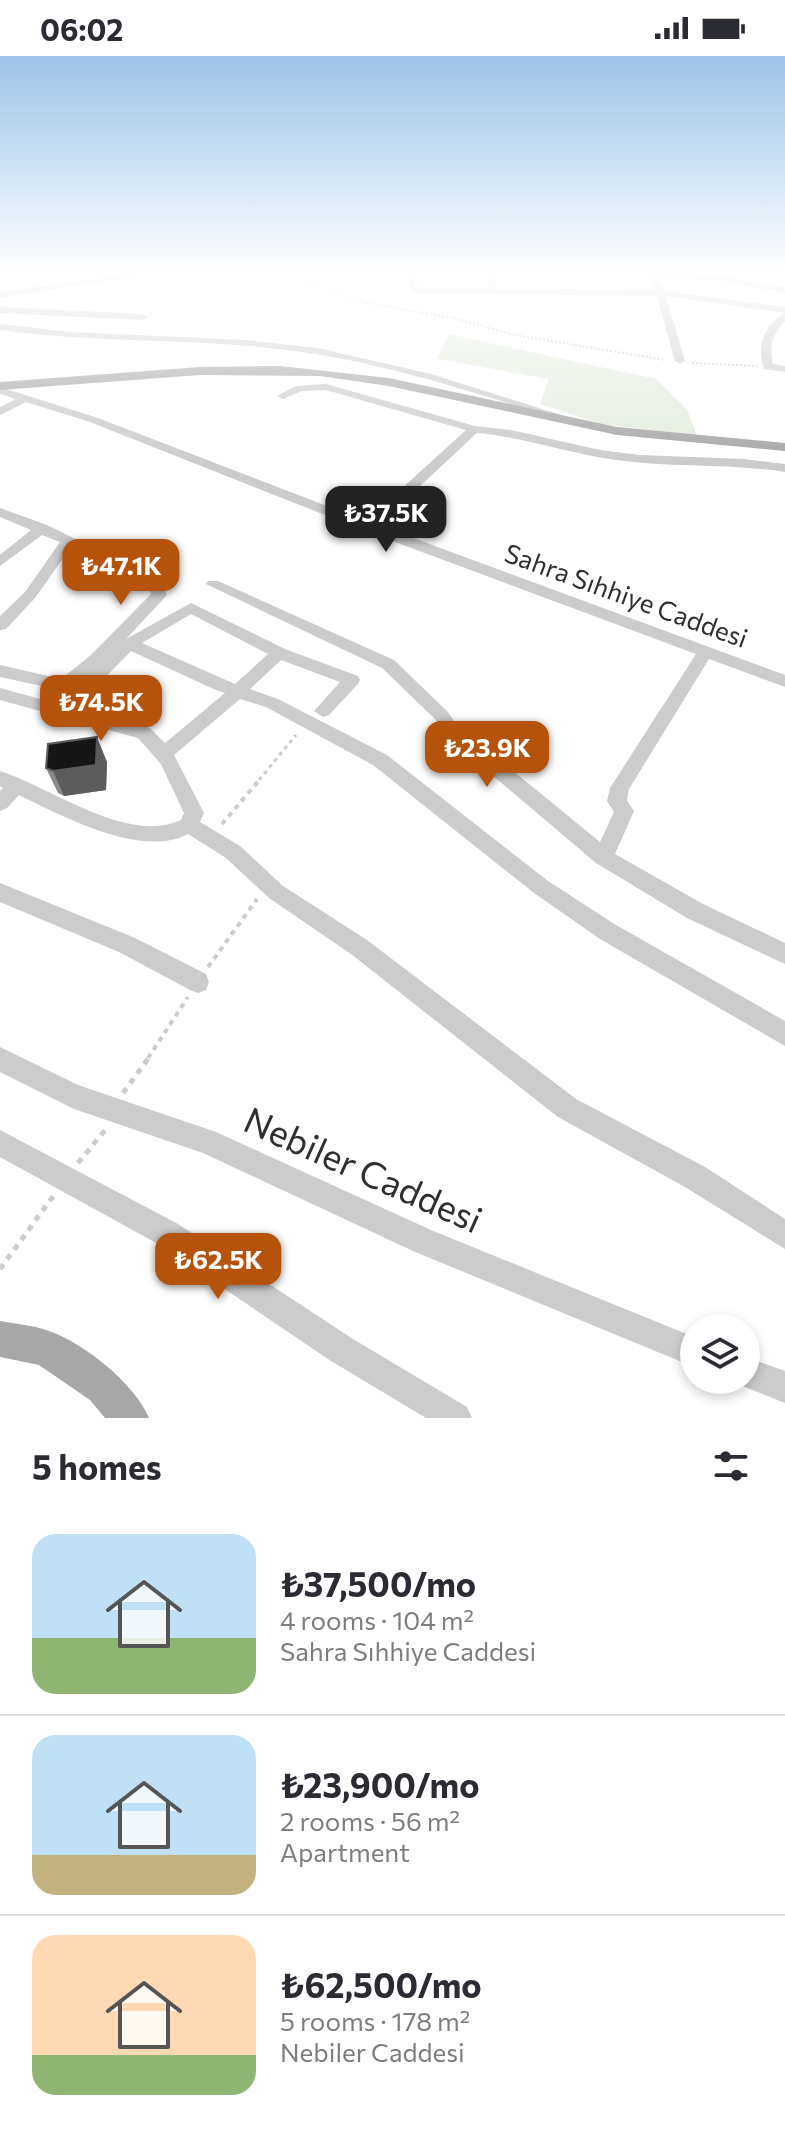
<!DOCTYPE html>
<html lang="en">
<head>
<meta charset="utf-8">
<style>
  body { margin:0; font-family:Commissioner,sans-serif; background:#f2f2f3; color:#2b2b33; height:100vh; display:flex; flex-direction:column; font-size:30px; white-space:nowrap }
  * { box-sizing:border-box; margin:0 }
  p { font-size:26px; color:#7c7c81 }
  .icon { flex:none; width:44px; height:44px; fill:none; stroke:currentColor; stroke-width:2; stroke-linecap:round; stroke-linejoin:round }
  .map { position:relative; height:1362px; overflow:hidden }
  .panel { display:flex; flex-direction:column; background:#fff; flex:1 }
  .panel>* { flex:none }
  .controls { position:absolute; left:680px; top:1258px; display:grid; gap:16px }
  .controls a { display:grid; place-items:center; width:80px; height:80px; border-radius:50%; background:#fff; box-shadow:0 4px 12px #0003; font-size:40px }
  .price { position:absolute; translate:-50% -68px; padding:0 18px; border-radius:16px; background:#b45309; color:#fff; font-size:26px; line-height:52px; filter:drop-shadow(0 2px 4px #0008) }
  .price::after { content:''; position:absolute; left:50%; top:48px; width:24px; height:18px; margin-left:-12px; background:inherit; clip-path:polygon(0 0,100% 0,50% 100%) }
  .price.current { background:#222; color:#fff }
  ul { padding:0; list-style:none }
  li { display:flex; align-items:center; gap:24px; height:200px; padding:0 32px }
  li+li { border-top:2px solid #e1e1e2 }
  li span { display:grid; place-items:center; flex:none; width:224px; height:160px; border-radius:24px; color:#555 }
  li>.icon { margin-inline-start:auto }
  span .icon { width:96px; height:96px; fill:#fffc; stroke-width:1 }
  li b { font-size:34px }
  h2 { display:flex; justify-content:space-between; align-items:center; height:96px; padding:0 32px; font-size:34px }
  .status { display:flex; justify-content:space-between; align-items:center; height:56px; padding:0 40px; background:#fff; direction:ltr }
  .status svg { height:22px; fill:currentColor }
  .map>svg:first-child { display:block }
  .green { fill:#e3ecdd }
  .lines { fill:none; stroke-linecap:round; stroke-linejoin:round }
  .path-far3 { stroke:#ccc; stroke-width:2; stroke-dasharray:2 2; stroke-linecap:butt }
  .path-far2 { stroke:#ccc; stroke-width:3; stroke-dasharray:4 4; stroke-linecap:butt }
  .path-far1 { stroke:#ccc; stroke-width:4; stroke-dasharray:5 5; stroke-linecap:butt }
  .path { stroke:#ccc; stroke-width:5; stroke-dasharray:6 6; stroke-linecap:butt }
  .minor { fill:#ccc; fill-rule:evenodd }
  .major { fill:#a7a7a7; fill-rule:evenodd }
  .wall { fill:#8a8a8a }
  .shaded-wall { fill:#5c5c5c }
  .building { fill:#161616; stroke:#5c5c5c; stroke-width:2 }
  .labels { text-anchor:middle; stroke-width:8; stroke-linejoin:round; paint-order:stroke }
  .far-street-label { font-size:26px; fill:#2f2f2f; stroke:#fff }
  .near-street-label { font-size:36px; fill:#2f2f2f; stroke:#fff }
</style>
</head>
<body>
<div class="status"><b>06:02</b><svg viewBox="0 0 49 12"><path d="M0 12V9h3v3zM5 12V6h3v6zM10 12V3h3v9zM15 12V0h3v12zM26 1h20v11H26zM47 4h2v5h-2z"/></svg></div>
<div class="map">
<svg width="785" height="1362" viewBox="0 0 785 1362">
  <rect width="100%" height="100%" fill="#fff"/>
  <path class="green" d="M448,278L656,323L687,353L697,380L601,368L540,348L549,323L437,303Z"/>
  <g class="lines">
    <g class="path-far3">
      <path d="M280,217L368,247L453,262L515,279L665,304"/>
      <path d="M692,307L757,310"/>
    </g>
    <path class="path-far2" d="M259,724L296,679"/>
    <g class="path-far1">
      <path d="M222,768L261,722"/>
      <path d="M208,911L257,843"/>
      <path d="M148,1002L188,941"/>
    </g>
    <g class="path">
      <path d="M123,1037L150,1000"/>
      <path d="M78,1107L106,1073"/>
      <path d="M0,1213L54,1139"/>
    </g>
    <g class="minor">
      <path d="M138,217H157L0,242V236Z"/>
      <path d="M409,217H417V231L487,233V217H495L496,233L655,234L649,217L721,219L785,231V237L721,225L659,221L665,235L785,251V257L666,240L685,305L680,308L675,305L657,240L413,237L409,234Z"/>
      <path d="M0,251L142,258L147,261L142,264L0,257Z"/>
      <path d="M785,257V265C772,279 769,290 773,308L785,310V316L764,313C756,291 764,268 785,257Z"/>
      <path d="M0,268L70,276L246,284L318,292L431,318L577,364L567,366C473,336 378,304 279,293C186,282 93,287 0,274Z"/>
      <path d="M326,328L475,370L511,374L600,394L640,399L744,403L785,408V416C729,407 673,412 617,404C570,398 525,381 477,377L378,469L785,619V631L709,603L629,733L627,744L634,755L615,798L703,848L785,887V908L687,862L596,807L498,724L454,694L436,664L382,612L206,528L208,525H218L394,604L448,656L466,684L512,714L600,786L614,756L607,745L610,732L696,598L363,474L90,366L26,346L0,359V351L16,343L0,338V331L98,362L366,465L466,374L326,334L302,335L283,343L277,340L296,330Z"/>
      <path d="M0,452L47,469L160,525L167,539L126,583L191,547L285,593L358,620L360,624L358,628L329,659L323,661L314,655L340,626L281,604L250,633L278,643L387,699L548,825L616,869L785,965V990L600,883L534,837L373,709L266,651L240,643L174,699L204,757L200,766L240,790L283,830L367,884L576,1043L705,1111L785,1163V1193L685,1131L558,1061L351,898L269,842L226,802L188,778C142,803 62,760 19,739L7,752L0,755V735L3,732L0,730V715C51,731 127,789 181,764L184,757L161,708L138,682L0,644V632L58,648L84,623L60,644L54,646L45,640L51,632L0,621V609L61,623L91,599L151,538L148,531L71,491L35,542L6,573L0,574V560L25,536L60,486L42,479L0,510V499L31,474L0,461ZM191,558L268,598L235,628L142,587ZM131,595L216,634L225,637L165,687L150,672L75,652Z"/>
      <path d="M0,827L135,882L206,918L209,926L206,934L198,937L190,934L119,896L0,846Z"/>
      <path d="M0,991L78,1029L216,1076L431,1174L694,1281V1311L413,1195L203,1097L74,1053L0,1016Z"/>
      <path d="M0,1074L178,1168L353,1283L467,1351L472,1362H426L331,1305L158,1188L0,1101Z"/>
      <path d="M746,1301L785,1315V1347L735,1327L734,1324H746Z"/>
    </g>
    <g class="major">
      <path d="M280,310L389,322L617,371L785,387V395L617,379L389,330L320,320L200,319L0,334V326L200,311Z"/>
      <path d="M0,1265C16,1268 33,1269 49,1275C84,1287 135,1328 149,1362H105L90,1344L39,1309L0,1301Z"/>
    </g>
  </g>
  <path class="wall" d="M107,706L106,734L64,740L58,737L46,712Z"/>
  <path class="shaded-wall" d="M97,681L107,706L106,734L64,740L53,715Z"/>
  <path class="building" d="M97,681L96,709L53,715L46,712L48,688Z"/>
  <linearGradient id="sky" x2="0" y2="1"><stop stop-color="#9cc3e9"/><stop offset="0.53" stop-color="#fff"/><stop offset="1" stop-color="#fff" stop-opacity="0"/></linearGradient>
  <rect width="785" height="407" fill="url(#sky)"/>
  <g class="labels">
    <g class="far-street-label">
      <text transform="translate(626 540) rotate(20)" y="9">Sahra Sıhhiye Caddesi</text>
    </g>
    <g class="near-street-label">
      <text transform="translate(363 1114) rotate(24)" y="13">Nebiler Caddesi</text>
    </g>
  </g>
</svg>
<div class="controls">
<a><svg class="icon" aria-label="layers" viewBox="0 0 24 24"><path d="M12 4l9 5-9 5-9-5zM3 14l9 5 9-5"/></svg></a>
</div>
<b class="price current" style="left:386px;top:498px">₺37.5K</b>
<b class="price" style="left:121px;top:551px">₺47.1K</b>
<b class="price" style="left:101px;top:687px">₺74.5K</b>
<b class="price" style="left:487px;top:733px">₺23.9K</b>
<b class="price" style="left:218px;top:1245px">₺62.5K</b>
</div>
<section class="panel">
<h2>5 homes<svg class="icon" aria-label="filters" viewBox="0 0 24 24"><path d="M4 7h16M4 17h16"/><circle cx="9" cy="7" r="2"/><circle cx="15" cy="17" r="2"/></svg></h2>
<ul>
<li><span style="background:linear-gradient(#bfe0f5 65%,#8fb573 0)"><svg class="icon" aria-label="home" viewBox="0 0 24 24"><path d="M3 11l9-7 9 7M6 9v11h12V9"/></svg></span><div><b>₺37,500/mo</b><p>4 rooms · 104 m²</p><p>Sahra Sıhhiye Caddesi</p></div></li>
<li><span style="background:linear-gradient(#bfe0f5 75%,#c2b280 0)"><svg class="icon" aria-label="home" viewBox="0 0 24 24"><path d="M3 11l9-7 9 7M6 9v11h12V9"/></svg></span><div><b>₺23,900/mo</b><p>2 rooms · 56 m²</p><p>Apartment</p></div></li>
<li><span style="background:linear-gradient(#ffd9b3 75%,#8fb573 0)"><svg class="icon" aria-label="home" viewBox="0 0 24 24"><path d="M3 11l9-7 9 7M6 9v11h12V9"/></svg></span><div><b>₺62,500/mo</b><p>5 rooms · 178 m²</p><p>Nebiler Caddesi</p></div></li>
</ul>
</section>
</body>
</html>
